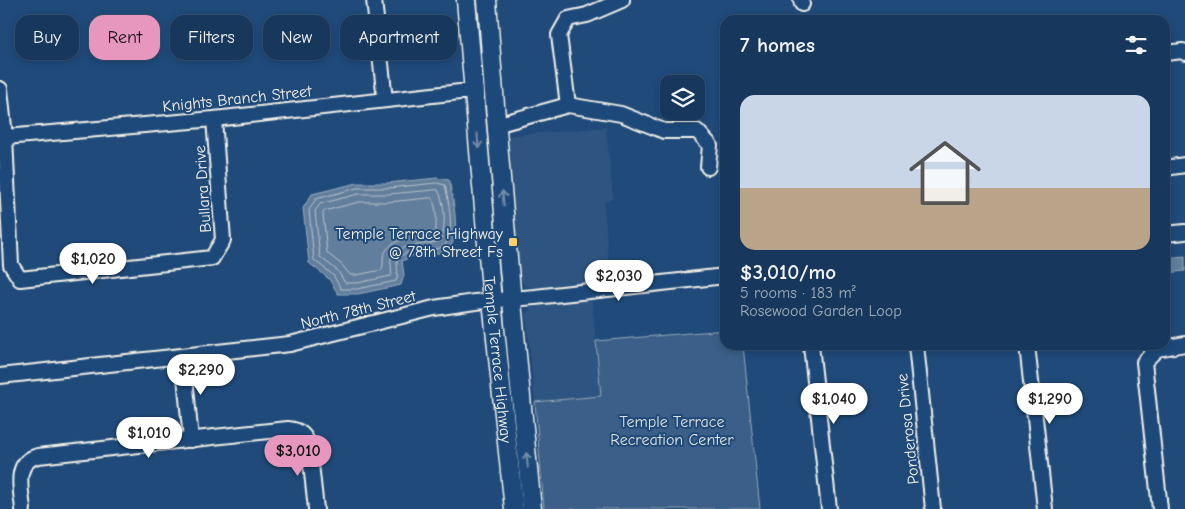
<!DOCTYPE html>
<html lang="en">
<head>
<meta charset="utf-8">
<style>
  body { margin:0; font-family:"Comic Neue",sans-serif; background:#244365; color:#f1f3f6; height:100vh; display:flex; flex-direction:column; font-size:19px; white-space:nowrap }
  * { box-sizing:border-box; margin:0 }
  p { font-size:16px; color:#9eacbb }
  .icon { flex:none; width:28px; height:28px; fill:none; stroke:currentColor; stroke-width:2; stroke-linecap:round; stroke-linejoin:round }
  .map { position:relative; flex:1; overflow:hidden }
  .drawer { position:absolute; left:720px; top:15px; width:450px; height:335px; display:flex; flex-direction:column; background:#17385c; border-radius:15px; box-shadow:0 2px 8px #0003,0 0 0 1px #365272 }
  .drawer>* { flex:none }
  .guide { position:absolute; left:15px; top:15px; width:475px; height:45px; display:flex; gap:10px }
  .controls { position:absolute; left:660px; top:75px; display:grid; gap:10px }
  .controls a { display:grid; place-items:center; width:45px; height:45px; border-radius:10px; background:#17385c; box-shadow:0 2px 8px #0003,0 0 0 1px #365272; font-size:25px }
  .price { position:absolute; translate:-50% -42px; padding:0 11px; border-radius:18px; background:#fff; color:#222; font-size:16px; line-height:32px; filter:drop-shadow(0 1px 2px #0008) }
  .price::after { content:''; position:absolute; left:50%; top:30px; width:15px; height:11px; margin-left:-8px; background:inherit; clip-path:polygon(0 0,100% 0,50% 100%) }
  .price.selected { background:#e797bd; color:#111 }
  ul { padding:0; list-style:none }
  li { display:grid; align-content:center; gap:10px; height:265px; padding:0 20px }
  li span { display:grid; place-items:center; height:155px; border-radius:15px; color:#555 }
  li>.icon { margin-inline-start:auto }
  span .icon { width:90px; height:90px; fill:#fffc; stroke-width:1 }
  li b { font-size:21px }
  h2 { display:flex; justify-content:space-between; align-items:center; height:60px; padding:0 20px; font-size:21px }
  .pill { padding:0 18px; border-radius:15px; background:#17385c; box-shadow:0 2px 8px #0003,0 0 0 1px #365272; font-size:18px; line-height:45px }
  .pill.selected { background:#e797bd; color:#111 }
  .map>svg:first-child { display:block }
  .built { fill:#2d5581 }
  .green { fill:#3a5f88; stroke:#97a8b8 }
  .water { fill:#627e9d; stroke:#9cacbb }
  .lines { fill:none; stroke-linecap:round; stroke-linejoin:round }
  .shore { stroke:#bac3ca; stroke-width:1 }
  .minor-casing { stroke:#f4f1e8; stroke-width:18 }
  .major-casing { stroke:#f4f1e8; stroke-width:21 }
  .minor { stroke:#1f4a7a; stroke-width:14 }
  .major { stroke:#1f4a7a; stroke-width:18 }
  .oneway { stroke:#748da6 }
  .poi-dot { fill:#ffd166; stroke:#1f4a7a; stroke-width:2 }
  .labels { text-anchor:middle; stroke-width:4; stroke-linejoin:round; paint-order:stroke }
  .street-label { font-size:16px; fill:#f4f1e8; stroke:#1f4a7a }
  .poi-label { font-size:16px; fill:#f4f1e8; stroke:#1f4a7a; text-anchor:end }
  .park-label { font-size:16px; fill:#e1e2de; stroke:#1f4a7a }
</style>
</head>
<body>
<div class="map">
<svg width="1185" height="509" viewBox="0 0 1185 509">
  <rect width="100%" height="100%" fill="#1f4a7a"/>
  <filter id="ink" filterUnits="userSpaceOnUse"><feTurbulence type="fractalNoise" baseFrequency=".02" numOctaves="2"/><feDisplacementMap in="SourceGraphic" scale="10" xChannelSelector="R" yChannelSelector="G"/><feConvolveMatrix kernelMatrix="1 2 1 2 8 2 1 2 1" color-interpolation-filters="sRGB"/></filter>
  <g filter="url(#ink)">
    <g class="built">
      <path d="M606,127L613,198L604,203L610,281L534,288L525,285L518,276L517,271L507,136Z"/>
      <path d="M592,300L601,396L535,402L526,314L531,308L541,305Z"/>
    </g>
    <path class="green" d="M725,330V345H743L760,509H544L535,402L601,396L596,341Z"/>
    <g class="water">
      <path d="M437,178L449,180C452,196 465,245 443,252C433,255 422,254 412,256C409,257 405,260 402,261L404,275L401,285L358,294H338L329,279L309,263L303,208L312,194L357,183H387Z"/>
      <path d="M1185,256V271L1165,273V258Z"/>
    </g>
    <g class="lines">
      <g class="shore">
        <path d="M437,183L445,185C448,198 457,240 442,247C431,252 418,248 407,253C404,254 399,256 398,259C395,263 400,273 396,281L357,289H341L333,275L314,260L309,210L316,199L357,188H388Z"/>
        <path d="M438,190C443,199 445,214 444,224C443,228 444,236 441,239C435,247 405,241 393,254C388,260 393,269 391,276L357,283H345L338,271L320,257L315,211L320,204L358,194H388Z"/>
        <path d="M432,198C437,208 437,222 435,234L432,235C417,237 392,237 384,254C382,259 384,265 382,270L356,275H350L342,265L327,253L323,213L324,211L359,202H388Z"/>
      </g>
      <g class="minor-casing">
        <g id="minor">
          <path d="M374,0L385,100"/>
          <path d="M801,0L802,4"/>
          <path d="M1165,53L1183,51L1185,53"/>
          <path d="M0,89L5,137L11,265L20,279L212,258L223,240L214,119"/>
          <path d="M568,105L559,35L568,19L587,15L622,0"/>
          <path d="M496,125L568,105L621,114L664,131H697L710,145L708,167"/>
          <path d="M5,137L214,119L460,92H473"/>
          <path d="M1165,168L1185,165"/>
          <path d="M1165,234L1185,232"/>
          <path d="M811,345L829,509"/>
          <path d="M916,345L933,509"/>
          <path d="M1027,345L1045,509"/>
          <path d="M183,356L191,440"/>
          <path d="M0,376L290,344L434,308L475,302L535,297L725,276"/>
          <path d="M23,509C21,489 13,462 38,456L288,429C300,430 305,435 309,446L316,509"/>
          <path d="M1160,509L1144,362L1157,349L1185,344"/>
        </g>
      </g>
      <g class="major-casing">
        <g id="major">
          <path id="s1" d="M466,0L492,301L514,509"/>
          <path d="M487,0C499,170 515,339 532,509"/>
        </g>
      </g>
      <use href="#minor" class="minor"/>
      <use href="#major" class="major"/>
    </g>
    <defs><path id="oneway-shaft" d="M-6 0H5M1.5-3L5.5 0L1.5 3" fill="none" stroke-width="1.6" stroke-linecap="round" stroke-linejoin="round" transform="scale(1.25)"/></defs>
    <g class="oneway">
      <use href="#oneway-shaft" transform="translate(478 141) rotate(85)"/>
      <use href="#oneway-shaft" transform="translate(503 198) rotate(-95)"/>
      <use href="#oneway-shaft" transform="translate(527 460) rotate(-96)"/>
    </g>
  </g>
  <rect class="poi-dot" x="508" y="237" width="10" height="10" rx="2.5"/>
  <g class="labels">
    <g class="street-label">
      <text transform="translate(237 98) rotate(-6)" y="6">Knights Branch Street</text>
      <text transform="translate(202 189) rotate(-94)" y="6">Bullara Drive</text>
      <text transform="translate(358 309) rotate(-14)" y="6">North 78th Street</text>
      <text dy="6" stroke="none"><textPath href="#s1" startOffset="361">Temple Terrace Highway</textPath></text>
      <text transform="translate(907 429) rotate(-96)" y="6">Ponderosa Drive</text>
    </g>
    <g class="poi-label">
      <text x="503" y="239">Temple Terrace Highway<tspan x="503" dy="18">@ 78th Street Fs</tspan></text>
    </g>
    <g class="park-label">
      <text x="672" y="427">Temple Terrace<tspan x="672" dy="18">Recreation Center</tspan></text>
    </g>
  </g>
</svg>
<div class="controls">
<a><svg class="icon" aria-label="layers" viewBox="0 0 24 24"><path d="M12 4l9 5-9 5-9-5zM3 14l9 5 9-5"/></svg></a>
</div>
<b class="price" style="left:93px;top:285px">$1,020</b>
<b class="price" style="left:619px;top:302px">$2,030</b>
<b class="price" style="left:201px;top:396px">$2,290</b>
<b class="price" style="left:834px;top:425px">$1,040</b>
<b class="price" style="left:1050px;top:425px">$1,290</b>
<b class="price" style="left:149px;top:459px">$1,010</b>
<b class="price selected" style="left:298px;top:477px">$3,010</b>
<div class="guide">
<a class="pill">Buy</a>
<a class="pill selected">Rent</a>
<a class="pill">Filters</a>
<a class="pill">New</a>
<a class="pill">Apartment</a>
</div>
<section class="drawer">
<h2>7 homes<svg class="icon" aria-label="filters" viewBox="0 0 24 24"><path d="M4 7h16M4 17h16"/><circle cx="9" cy="7" r="2"/><circle cx="15" cy="17" r="2"/></svg></h2>
<ul>
<li><span style="background:linear-gradient(#c9d6e8 60%,#b9a48a 0)"><svg class="icon" aria-label="home" viewBox="0 0 24 24"><path d="M3 11l9-7 9 7M6 9v11h12V9"/></svg></span><div><b>$3,010/mo</b><p>5 rooms · 183 m²</p><p>Rosewood Garden Loop</p></div></li>
</ul>
</section>
</div>
</body>
</html>
